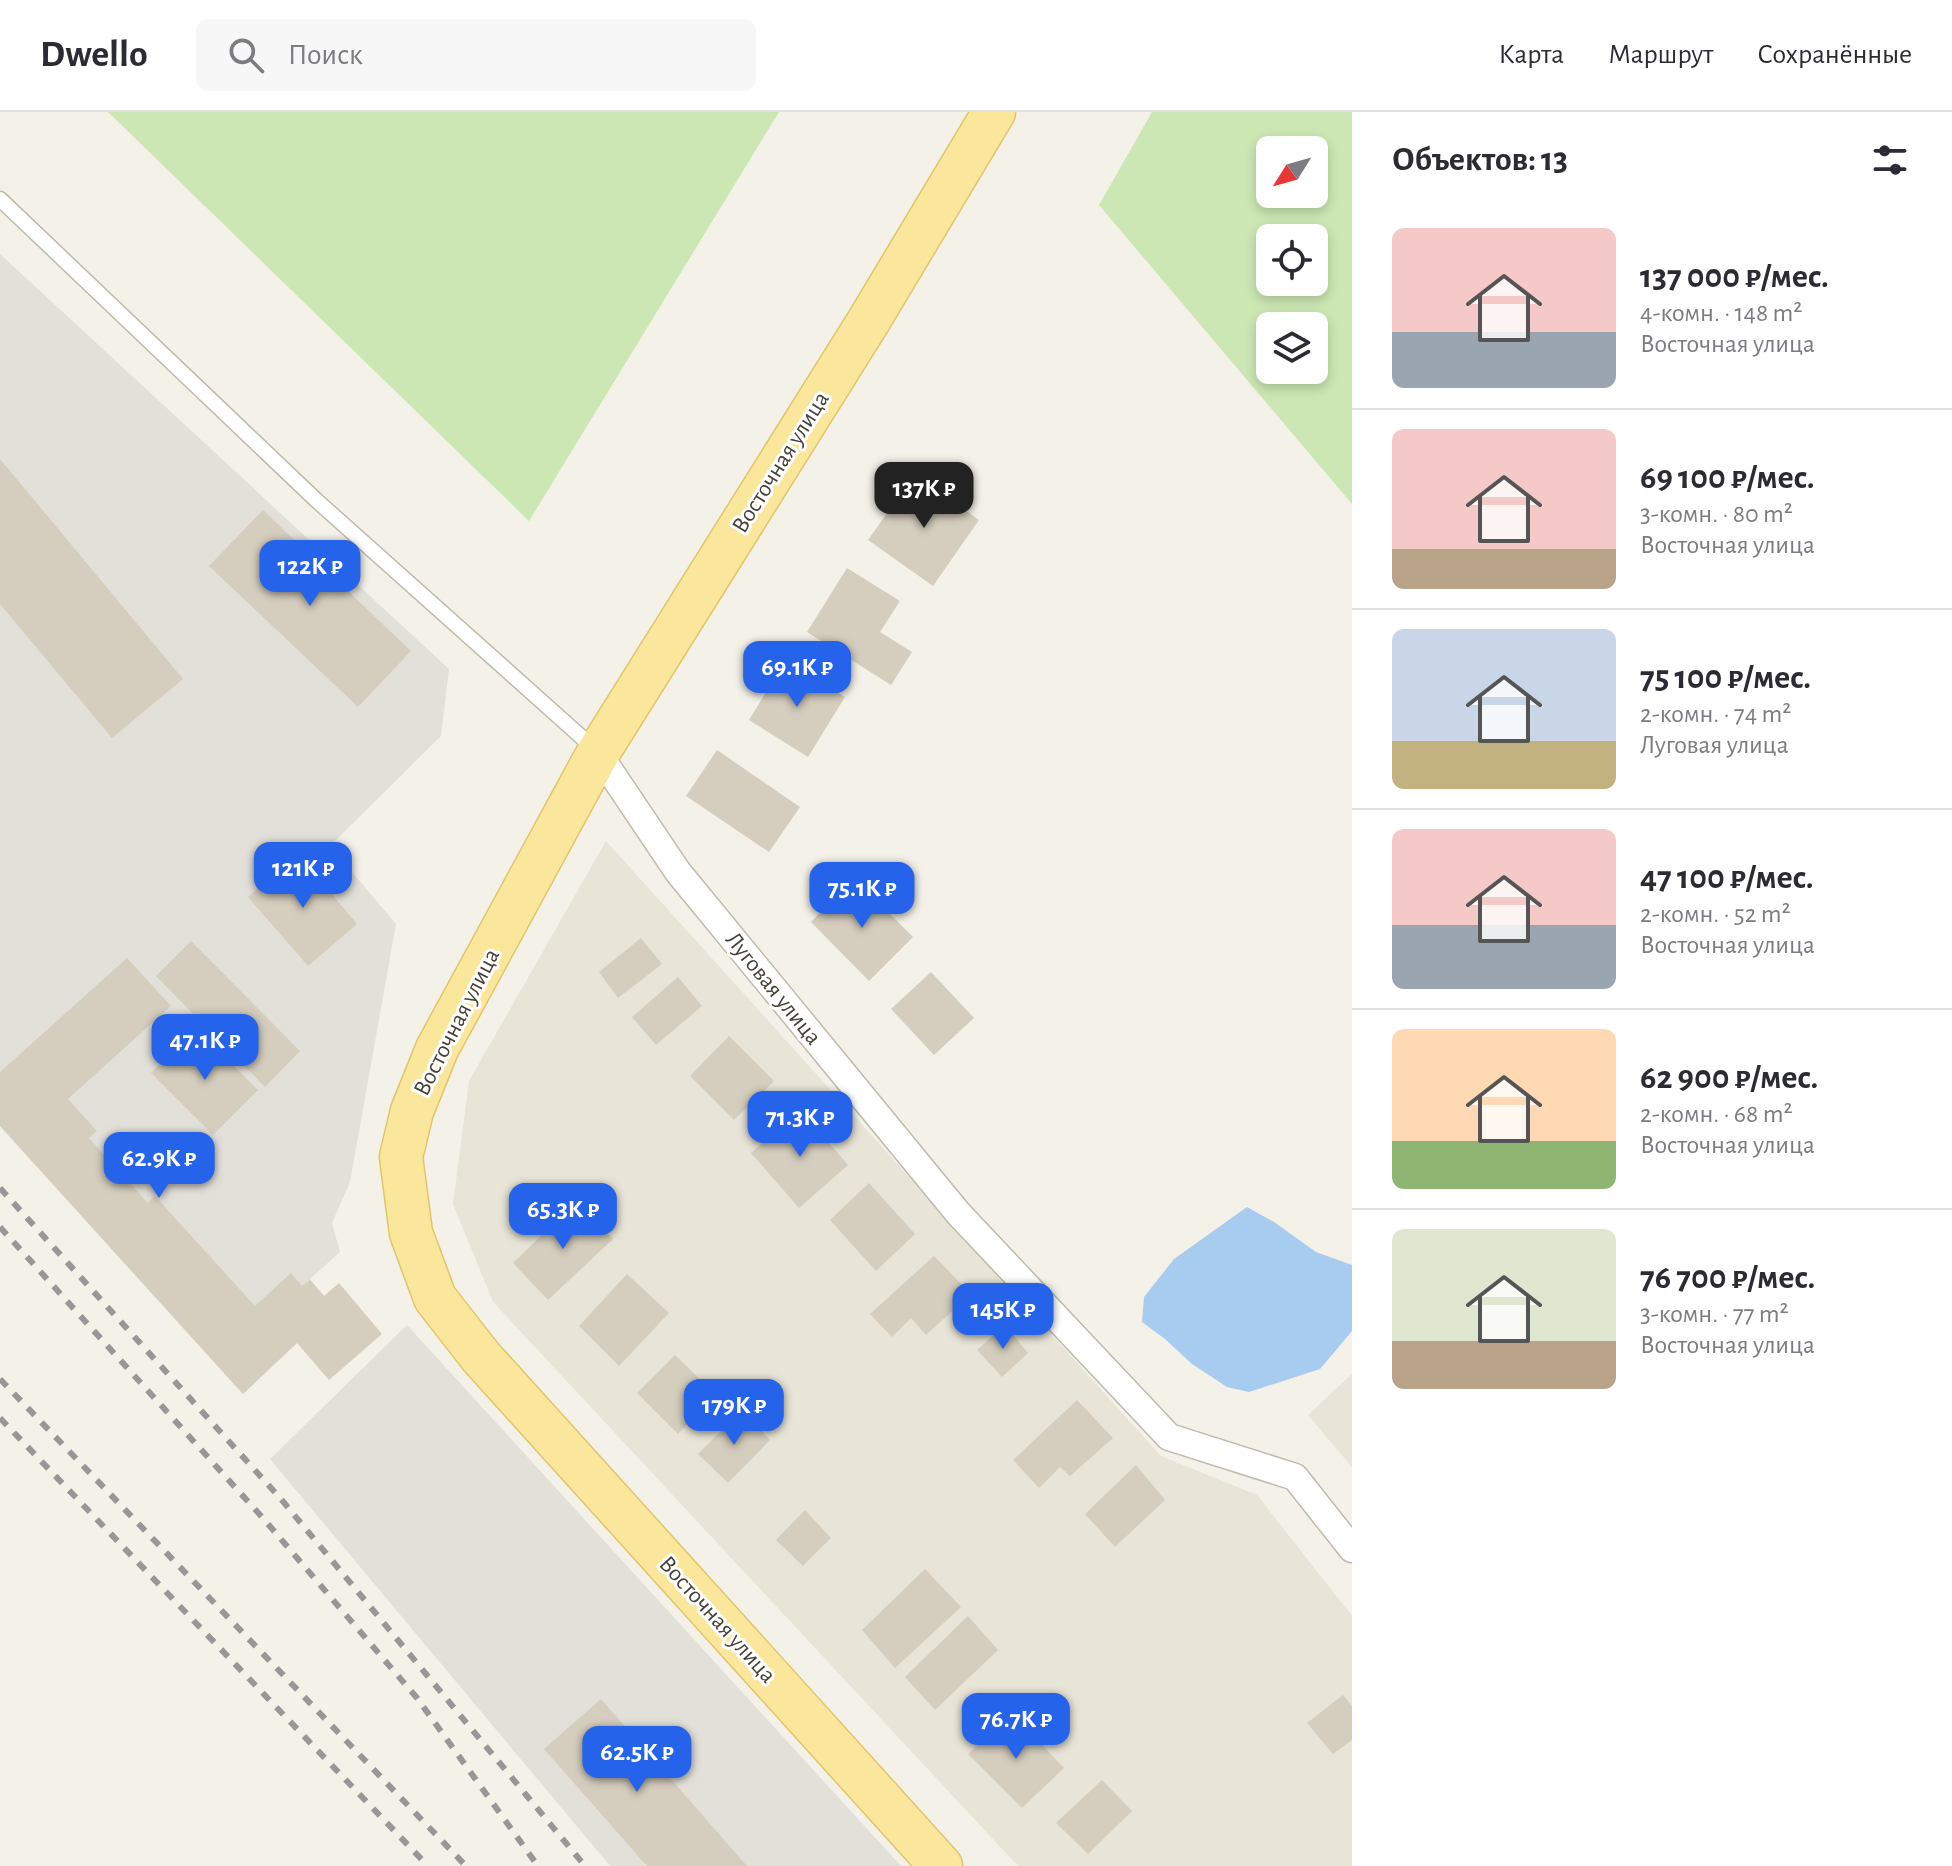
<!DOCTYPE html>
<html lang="ru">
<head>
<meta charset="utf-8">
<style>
  body { margin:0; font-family:"Alegreya Sans",sans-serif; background:#f7f7f7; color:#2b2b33; height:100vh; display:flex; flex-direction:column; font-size:30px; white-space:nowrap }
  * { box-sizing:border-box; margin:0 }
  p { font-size:26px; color:#7c7c81 }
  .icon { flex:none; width:44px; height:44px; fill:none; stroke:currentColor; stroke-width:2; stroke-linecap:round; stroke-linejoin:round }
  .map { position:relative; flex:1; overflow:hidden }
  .panel { display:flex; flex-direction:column; background:#fff; width:600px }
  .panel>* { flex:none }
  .needle { width:52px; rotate:233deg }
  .controls { position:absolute; left:1256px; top:24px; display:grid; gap:16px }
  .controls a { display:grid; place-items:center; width:72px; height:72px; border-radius:12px; background:#fff; box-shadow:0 4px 12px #0003; font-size:40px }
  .price { position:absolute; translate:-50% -68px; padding:0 18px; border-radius:16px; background:#2563eb; color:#fff; font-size:26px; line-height:52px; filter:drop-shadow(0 2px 4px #0008) }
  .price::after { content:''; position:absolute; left:50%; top:48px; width:24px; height:18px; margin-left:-12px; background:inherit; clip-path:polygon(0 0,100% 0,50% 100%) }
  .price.selected { background:#222; color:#fff }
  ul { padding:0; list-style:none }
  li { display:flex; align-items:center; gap:24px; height:200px; padding:0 40px }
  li+li { border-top:2px solid #e1e1e2 }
  li span { display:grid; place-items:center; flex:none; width:224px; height:160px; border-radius:12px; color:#555 }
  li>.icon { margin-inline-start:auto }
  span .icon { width:96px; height:96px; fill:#fffc; stroke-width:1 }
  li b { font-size:34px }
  h2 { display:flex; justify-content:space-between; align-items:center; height:96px; padding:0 40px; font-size:34px }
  header { display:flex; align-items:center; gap:48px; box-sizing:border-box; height:112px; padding:0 40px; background:#fff; border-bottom:2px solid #e1e1e2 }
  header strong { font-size:38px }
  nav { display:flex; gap:44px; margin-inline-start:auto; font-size:28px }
  .search { width:560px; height:72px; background:#f7f7f7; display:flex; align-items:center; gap:20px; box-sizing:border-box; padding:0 28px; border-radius:12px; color:#7c7c81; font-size:30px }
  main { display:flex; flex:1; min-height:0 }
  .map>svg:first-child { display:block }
  .residential { fill:#e8e4d7 }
  .industrial { fill:#e3e0da }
  .green { fill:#cce7b3; fill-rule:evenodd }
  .water { fill:#a7ccef }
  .building { fill:#d5cebe }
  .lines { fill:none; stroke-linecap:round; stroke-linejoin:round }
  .lane-casing { stroke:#bfbaac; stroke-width:17 }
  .street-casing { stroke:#bfbaac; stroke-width:29 }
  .primary-casing { stroke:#e1c56a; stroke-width:45 }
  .lane { stroke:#fff; stroke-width:14 }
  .street { stroke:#fff; stroke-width:26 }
  .primary { stroke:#fbe79b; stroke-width:42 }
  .rail { stroke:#979797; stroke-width:6; stroke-dasharray:10 10; stroke-linecap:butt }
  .labels { text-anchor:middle; stroke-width:6; stroke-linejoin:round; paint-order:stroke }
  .street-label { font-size:24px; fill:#474237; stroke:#fff }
</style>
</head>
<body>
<header>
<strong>Dwello</strong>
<div class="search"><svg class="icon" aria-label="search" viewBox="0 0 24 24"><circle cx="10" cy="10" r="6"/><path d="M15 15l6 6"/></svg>Поиск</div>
<nav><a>Карта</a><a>Маршрут</a><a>Сохранённые</a></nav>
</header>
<main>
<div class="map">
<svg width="1352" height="1754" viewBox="0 0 1352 1754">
  <rect width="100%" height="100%" fill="#f4f1e9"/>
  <g class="residential">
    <path d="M606,729L1161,1344L1257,1383L1352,1504V1754H1018L493,1190L453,1092L469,969Z"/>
    <path d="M1352,1262V1355L1308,1303Z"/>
  </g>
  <g class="industrial">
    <path d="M0,142L449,557L441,624L330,734L396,812L350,1070L332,1111L340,1140L310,1167L324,1184L286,1217L297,1231L243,1282L0,1014Z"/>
    <path d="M407,1213L901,1754H610L270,1347Z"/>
  </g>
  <g class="green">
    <path d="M108,0H779L529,409Z"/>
    <path d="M1152,0H1352V392L1099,93ZM1270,38H1314V82H1270ZM1270,126H1314V170H1270ZM1270,214H1314V258H1270Z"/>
  </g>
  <path class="water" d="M1247,1095L1274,1110L1316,1140L1352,1153V1219L1320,1257L1249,1280L1227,1275L1192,1252L1165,1227L1142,1210L1144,1185L1174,1147Z"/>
  <g class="building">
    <path d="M0,347L183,567L112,626L0,492Z"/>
    <path d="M915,362L979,408L933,474L868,428Z"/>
    <path d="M263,398L411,539L358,595L209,454Z"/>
    <path d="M847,456L900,489L880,520L912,540L891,573L807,520Z"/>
    <path d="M785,549L845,585L808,645L749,608Z"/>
    <path d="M717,638L800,695L769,740L686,684Z"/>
    <path d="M298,742L357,812L308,854L248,785Z"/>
    <path d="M854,766L913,825L869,869L811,810Z"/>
    <path d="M641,826L662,852L618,886L599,860Z"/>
    <path d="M191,829L300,939L265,975L156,864Z"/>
    <path d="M127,846L171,894L68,987L97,1019L89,1026L148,1091L155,1084L255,1194L291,1161L302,1174L310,1168L324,1184L339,1171L382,1222L329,1268L297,1231L243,1282L0,1014V960Z"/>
    <path d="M931,860L974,906L934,943L891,897Z"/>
    <path d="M678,865L702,894L656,933L632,905Z"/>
    <path d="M196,917L258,978L213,1023L151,961Z"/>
    <path d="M729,924L774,969L734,1008L690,964Z"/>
    <path d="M800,997L848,1053L799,1096L751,1041Z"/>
    <path d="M869,1071L915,1122L876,1159L830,1108Z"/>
    <path d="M577,1089L613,1127L548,1188L513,1151Z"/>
    <path d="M934,1144L971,1182L926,1223L911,1206L892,1225L870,1202Z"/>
    <path d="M627,1162L669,1201L619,1254L579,1214Z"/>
    <path d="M1005,1213L1028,1241L1002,1265L977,1238Z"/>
    <path d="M675,1243L716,1283L678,1322L637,1281Z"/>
    <path d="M1077,1288L1113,1326L1070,1364L1060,1355L1039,1376L1013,1348Z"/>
    <path d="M742,1298L770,1328L728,1371L698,1342Z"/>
    <path d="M1136,1353L1165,1388L1115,1435L1085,1402Z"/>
    <path d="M805,1398L831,1426L803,1454L776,1428Z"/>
    <path d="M925,1457L961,1495L895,1556L862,1518Z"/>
    <path d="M968,1504L998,1538L935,1598L905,1565Z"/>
    <path d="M1343,1583L1352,1594V1628L1333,1642L1307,1611Z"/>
    <path d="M601,1587L747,1754H647L544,1637Z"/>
    <path d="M1012,1602L1064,1656L1022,1696L968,1642Z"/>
    <path d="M1102,1668L1132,1699L1088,1742L1056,1711Z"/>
  </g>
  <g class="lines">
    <g class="lane-casing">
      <path id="lane" d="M0,87L316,388L596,638"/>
    </g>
    <g class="street-casing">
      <path id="street" d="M598,641L678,760L958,1101L1169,1325L1295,1365L1352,1437"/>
    </g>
    <g class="primary-casing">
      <path id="primary" d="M941,1754L481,1245L435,1186L411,1121L401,1045L412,999L437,937L598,641L868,210L994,0"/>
    </g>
    <use href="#lane" class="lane"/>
    <use href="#street" class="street"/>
    <use href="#primary" class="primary"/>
    <g class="rail">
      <path d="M0,1076L281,1387L585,1754"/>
      <path d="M0,1115L262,1405L417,1586L538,1754"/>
      <path d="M0,1267L466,1754"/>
      <path d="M0,1306L428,1754"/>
    </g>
  </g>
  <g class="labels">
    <g class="street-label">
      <text transform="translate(780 350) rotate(-58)" y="8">Восточная улица</text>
      <text transform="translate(774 876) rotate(51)" y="8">Луговая улица</text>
      <text transform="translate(456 910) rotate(-63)" y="8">Восточная улица</text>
      <text transform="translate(718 1507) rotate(48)" y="8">Восточная улица</text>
    </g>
  </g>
</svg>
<div class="controls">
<a><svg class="needle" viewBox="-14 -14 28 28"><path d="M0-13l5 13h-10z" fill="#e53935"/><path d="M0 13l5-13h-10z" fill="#7c7c81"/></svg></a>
<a><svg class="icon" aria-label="locate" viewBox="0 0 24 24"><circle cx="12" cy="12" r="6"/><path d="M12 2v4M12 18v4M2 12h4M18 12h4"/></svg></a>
<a><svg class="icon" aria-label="layers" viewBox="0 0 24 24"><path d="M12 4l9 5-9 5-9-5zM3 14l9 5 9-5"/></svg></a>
</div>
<b class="price selected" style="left:924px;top:418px">137K ₽</b>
<b class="price" style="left:310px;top:496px">122K ₽</b>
<b class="price" style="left:797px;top:597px">69.1K ₽</b>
<b class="price" style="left:303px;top:798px">121K ₽</b>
<b class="price" style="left:862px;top:818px">75.1K ₽</b>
<b class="price" style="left:205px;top:970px">47.1K ₽</b>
<b class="price" style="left:800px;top:1047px">71.3K ₽</b>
<b class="price" style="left:159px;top:1088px">62.9K ₽</b>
<b class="price" style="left:563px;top:1139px">65.3K ₽</b>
<b class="price" style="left:1003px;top:1239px">145K ₽</b>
<b class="price" style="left:734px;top:1335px">179K ₽</b>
<b class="price" style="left:1016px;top:1649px">76.7K ₽</b>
<b class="price" style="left:637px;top:1682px">62.5K ₽</b>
</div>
<section class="panel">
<h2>Объектов: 13<svg class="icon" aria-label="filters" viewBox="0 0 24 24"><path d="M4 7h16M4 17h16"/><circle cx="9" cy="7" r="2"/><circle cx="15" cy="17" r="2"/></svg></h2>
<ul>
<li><span style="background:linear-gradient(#f6c9c9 65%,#9aa5b1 0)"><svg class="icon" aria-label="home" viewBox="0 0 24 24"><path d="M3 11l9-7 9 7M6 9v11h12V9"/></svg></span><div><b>137 000 ₽/мес.</b><p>4-комн. · 148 m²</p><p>Восточная улица</p></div></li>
<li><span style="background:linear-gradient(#f6c9c9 75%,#b9a48a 0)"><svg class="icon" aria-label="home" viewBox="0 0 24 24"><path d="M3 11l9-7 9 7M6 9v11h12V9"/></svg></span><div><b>69 100 ₽/мес.</b><p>3-комн. · 80 m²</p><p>Восточная улица</p></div></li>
<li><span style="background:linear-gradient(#c9d6e8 70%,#c2b280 0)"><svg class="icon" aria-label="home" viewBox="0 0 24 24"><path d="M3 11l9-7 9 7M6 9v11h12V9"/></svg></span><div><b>75 100 ₽/мес.</b><p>2-комн. · 74 m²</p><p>Луговая улица</p></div></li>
<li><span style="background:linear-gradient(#f6c9c9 60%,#9aa5b1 0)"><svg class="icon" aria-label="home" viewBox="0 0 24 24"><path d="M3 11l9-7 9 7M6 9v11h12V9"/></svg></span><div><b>47 100 ₽/мес.</b><p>2-комн. · 52 m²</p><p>Восточная улица</p></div></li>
<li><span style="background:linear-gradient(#ffd9b3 70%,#8fb573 0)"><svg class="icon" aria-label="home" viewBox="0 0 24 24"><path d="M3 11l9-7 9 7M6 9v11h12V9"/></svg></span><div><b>62 900 ₽/мес.</b><p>2-комн. · 68 m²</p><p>Восточная улица</p></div></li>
<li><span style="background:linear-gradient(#dfe7d0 70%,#b9a48a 0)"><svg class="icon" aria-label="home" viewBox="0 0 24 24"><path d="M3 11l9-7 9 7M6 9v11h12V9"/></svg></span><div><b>76 700 ₽/мес.</b><p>3-комн. · 77 m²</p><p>Восточная улица</p></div></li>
</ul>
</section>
</main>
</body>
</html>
